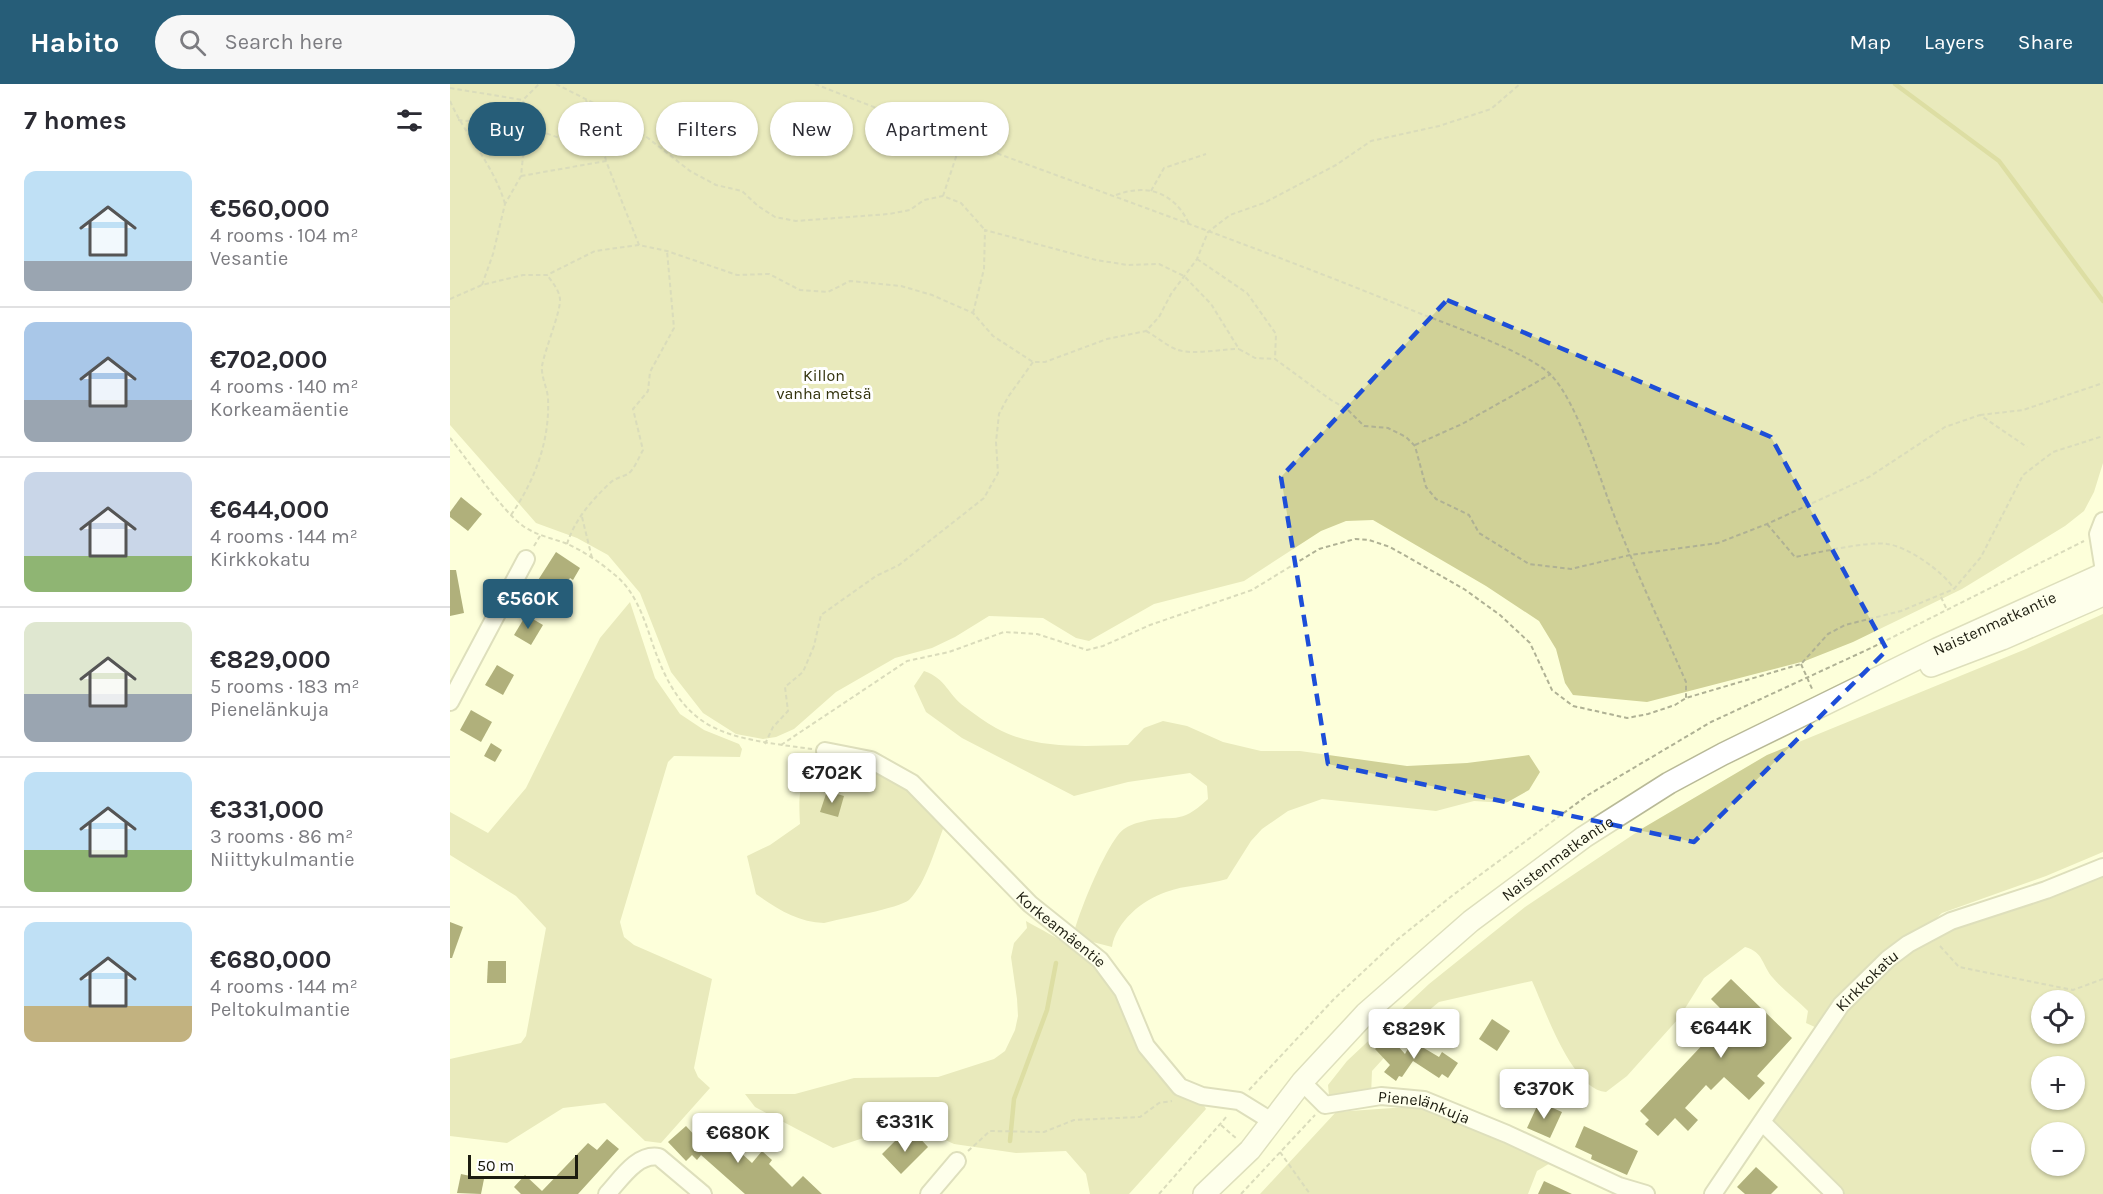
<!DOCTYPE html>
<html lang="en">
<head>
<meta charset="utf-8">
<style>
  body { margin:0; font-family:Karla,sans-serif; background:#f7f7f7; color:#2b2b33; height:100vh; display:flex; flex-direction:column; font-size:22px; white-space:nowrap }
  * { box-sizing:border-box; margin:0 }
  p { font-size:20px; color:#7c7c81 }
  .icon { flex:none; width:33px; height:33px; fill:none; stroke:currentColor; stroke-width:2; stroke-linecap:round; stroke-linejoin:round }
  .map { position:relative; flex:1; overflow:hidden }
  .drawer { display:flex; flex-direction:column; background:#fff; width:450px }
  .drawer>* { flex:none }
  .guide { position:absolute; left:18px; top:18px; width:570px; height:54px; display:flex; gap:12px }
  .fabs { position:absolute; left:1581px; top:906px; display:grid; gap:12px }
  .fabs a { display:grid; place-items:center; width:54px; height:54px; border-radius:50%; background:#fff; box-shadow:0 2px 4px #0004; font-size:30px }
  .scale { position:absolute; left:18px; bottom:15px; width:110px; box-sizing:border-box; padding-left:6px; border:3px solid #1c1c0f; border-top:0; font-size:16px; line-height:21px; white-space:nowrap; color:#1c1c0f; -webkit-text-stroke:4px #fff; paint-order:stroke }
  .price { position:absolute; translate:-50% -51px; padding:0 14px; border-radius:6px; background:#fff; color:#222; font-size:20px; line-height:39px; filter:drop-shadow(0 2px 3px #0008) }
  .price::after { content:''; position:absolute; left:50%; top:36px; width:18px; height:14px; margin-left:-9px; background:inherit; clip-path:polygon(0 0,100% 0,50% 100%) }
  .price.active { background:#265d78; color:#fff }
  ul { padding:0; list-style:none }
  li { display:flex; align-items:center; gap:18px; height:150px; padding:0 24px }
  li+li { border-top:2px solid #e1e1e2 }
  li span { display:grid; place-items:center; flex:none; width:168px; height:120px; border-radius:12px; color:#555 }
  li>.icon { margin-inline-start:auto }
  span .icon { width:72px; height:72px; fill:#fffc; stroke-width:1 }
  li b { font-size:26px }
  h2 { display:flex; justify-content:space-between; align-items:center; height:72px; padding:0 24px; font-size:26px }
  .pill { padding:0 21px; border-radius:27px; background:#fff; box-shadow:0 2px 4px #0004; font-size:21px; line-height:54px }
  .pill.active { background:#265d78; color:#fff }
  header { display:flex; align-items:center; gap:36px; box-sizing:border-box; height:84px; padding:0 30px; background:#265d78; color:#fff }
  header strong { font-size:28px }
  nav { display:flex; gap:33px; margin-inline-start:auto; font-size:21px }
  .search { width:420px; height:54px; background:#f7f7f7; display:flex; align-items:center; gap:15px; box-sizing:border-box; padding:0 21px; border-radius:33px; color:#7c7c81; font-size:22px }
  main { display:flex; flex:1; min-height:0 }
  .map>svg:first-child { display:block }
  .green { fill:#d0d197; fill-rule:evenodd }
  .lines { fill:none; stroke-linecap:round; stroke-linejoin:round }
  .stream { stroke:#b6b660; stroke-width:4.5 }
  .building { fill:#525108 }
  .minor-casing { stroke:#b8b997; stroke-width:20 }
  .major-casing { stroke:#b8b997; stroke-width:24 }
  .path { stroke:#afb194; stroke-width:2; stroke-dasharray:4.5 3; stroke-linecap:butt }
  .minor { stroke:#fff; stroke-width:16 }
  .major { stroke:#fff; stroke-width:21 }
  .marked { fill:none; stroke:#1d4ed8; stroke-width:4.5; stroke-dasharray:12 8; stroke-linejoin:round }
  .labels { text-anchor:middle; stroke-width:6; stroke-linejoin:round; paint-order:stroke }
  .park-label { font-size:16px; fill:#32320c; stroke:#fff }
  .street-label { font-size:16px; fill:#1c1c0f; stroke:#fff }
</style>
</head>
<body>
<header>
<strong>Habito</strong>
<div class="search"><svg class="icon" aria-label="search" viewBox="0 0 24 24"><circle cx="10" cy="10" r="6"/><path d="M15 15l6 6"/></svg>Search here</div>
<nav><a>Map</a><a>Layers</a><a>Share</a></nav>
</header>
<main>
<section class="drawer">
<h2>7 homes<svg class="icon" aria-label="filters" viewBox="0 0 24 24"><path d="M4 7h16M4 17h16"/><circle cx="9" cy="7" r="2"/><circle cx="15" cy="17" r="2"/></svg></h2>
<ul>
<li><span style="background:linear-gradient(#bfe0f5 75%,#9aa5b1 0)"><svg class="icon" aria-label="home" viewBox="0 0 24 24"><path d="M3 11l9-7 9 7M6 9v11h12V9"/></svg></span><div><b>€560,000</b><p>4 rooms · 104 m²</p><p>Vesantie</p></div></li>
<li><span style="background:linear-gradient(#a9c7e8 65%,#9aa5b1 0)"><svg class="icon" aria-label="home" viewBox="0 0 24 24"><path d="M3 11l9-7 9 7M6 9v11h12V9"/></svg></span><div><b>€702,000</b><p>4 rooms · 140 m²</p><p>Korkeamäentie</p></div></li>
<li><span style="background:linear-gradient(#c9d6e8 70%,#8fb573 0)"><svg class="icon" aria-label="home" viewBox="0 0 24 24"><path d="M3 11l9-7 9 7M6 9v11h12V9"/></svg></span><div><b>€644,000</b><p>4 rooms · 144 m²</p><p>Kirkkokatu</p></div></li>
<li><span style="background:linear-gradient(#dfe7d0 60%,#9aa5b1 0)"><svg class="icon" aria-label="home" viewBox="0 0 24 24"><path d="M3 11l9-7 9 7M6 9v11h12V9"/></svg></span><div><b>€829,000</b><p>5 rooms · 183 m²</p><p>Pienelänkuja</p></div></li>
<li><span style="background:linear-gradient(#bfe0f5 65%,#8fb573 0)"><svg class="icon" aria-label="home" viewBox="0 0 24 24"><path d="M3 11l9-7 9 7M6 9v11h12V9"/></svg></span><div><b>€331,000</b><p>3 rooms · 86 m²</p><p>Niittykulmantie</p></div></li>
<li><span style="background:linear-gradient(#bfe0f5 70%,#c2b280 0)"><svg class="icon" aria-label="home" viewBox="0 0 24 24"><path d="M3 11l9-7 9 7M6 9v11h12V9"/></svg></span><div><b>€680,000</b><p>4 rooms · 144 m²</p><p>Peltokulmantie</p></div></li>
</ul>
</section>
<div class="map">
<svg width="1653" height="1110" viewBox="0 0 1653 1110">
  <rect width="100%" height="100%" fill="#fdffda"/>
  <g class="green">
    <path d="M0,0H1653V379L1644,408L1634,427L1615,442L1512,505L1403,558L1355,577L1197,618L1123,611L1115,599L1106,565L1089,537L1036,502L923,436L896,437L871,447L794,497L704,520L639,557L626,554L593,534L539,532L505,553L482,564L445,574L386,608L344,645L326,653L313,655L286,650L253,629L221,588L190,509L158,471L127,454L86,439L0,341Z"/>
    <path d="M180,518L205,594L230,630L254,646L289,660L292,665L290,673L224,672L218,678L170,838L174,853L184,861L262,895L244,984L248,993L260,1004L211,1059L195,1057L155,1019L113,1024L57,1059L0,1052V975L71,959L76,952L96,844L66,812L0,771V728L38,749L76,704L150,554Z"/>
    <path d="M1653,530V768L1596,792L1492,829L1367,944L1356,939L1358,927C1347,916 1333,906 1323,894C1312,882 1314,868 1295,863L1254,894L1229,934L1177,992L1156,1008C1122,1006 1095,925 1082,897L989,918L971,933L922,987L921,1012L885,1014L879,1012L878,1001L897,977L979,900L1075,823L1193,744L1317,671L1576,565Z"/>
    <path d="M474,587C497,595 497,610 515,623C525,630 535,638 546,644C585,666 635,662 678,661L694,644L713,637L737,642L773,658L811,667H850L957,682L1017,679L1079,671L1090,688L1079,706L1056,719L1024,717L986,727L872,715L838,727L812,745L801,757L777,795C757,801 735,801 716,808C692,816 666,838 662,863L631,855L624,849C629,828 658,756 674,745C678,742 686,739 691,738C725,729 728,743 758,715L757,702L740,689L678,698L624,712L512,654L476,628L464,602Z"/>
    <path d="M384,670L452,698L495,740C485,764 477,798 459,816C450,824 389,835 374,839C348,838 327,825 306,810L297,772L320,761L350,740C348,701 349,690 384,670Z"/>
    <path d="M1653,789V1110H1394L1322,1037L1391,932L1459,865L1488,851ZM1592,916H1624V950H1592ZM1592,982H1624V1016H1592ZM1592,1048H1624V1082H1592Z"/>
    <path d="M576,837C606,854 637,868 656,897C691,947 684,996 752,1018L756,1025L679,1110H640L636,1090L616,1067L566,1069L504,1060L459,1039L383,1064L305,1023L295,1010H345L404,994L488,993L544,975L555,967L565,946L568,932L567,915L561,873L564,859L577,844Z"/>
    <path d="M957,1023C1005,1029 1059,1058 1102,1078L1087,1087L1078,1110H810L886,1028Z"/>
  </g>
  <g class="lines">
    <g class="stream">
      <path d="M1445,0L1549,77L1653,217"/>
      <path d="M560,1057L564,1015L597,926L606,879"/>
    </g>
  </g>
  <g class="building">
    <path d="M11,413L32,430L18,447L0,433V428Z"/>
    <path d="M106,468L130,484L123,496L120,494L110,508L106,506L100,515L83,504Z"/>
    <path d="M0,486H6L14,529L0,532Z"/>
    <path d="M76,531L93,541L81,561L64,551Z"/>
    <path d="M47,581L64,591L53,611L35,601Z"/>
    <path d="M21,626L42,638L31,658L10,646Z"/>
    <path d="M41,659L52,666L45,678L34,672Z"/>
    <path d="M377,707L394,712L388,733L370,728Z"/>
    <path d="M0,838L13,843L2,874H0Z"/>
    <path d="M38,877H56V899H37Z"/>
    <path d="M1281,895L1342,954L1307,992L1315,999L1299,1016L1274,993L1261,1006L1256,1001L1235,1024L1248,1036L1238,1047L1225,1034L1208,1052L1195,1040L1199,1036L1190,1027L1275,937L1269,932L1274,928L1261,915Z"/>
    <path d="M1042,935L1060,947L1047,967L1029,955Z"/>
    <path d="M939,952L955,970L962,957L989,973L992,968L1008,979L998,994L992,990L989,994L963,977L952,993L949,992L946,997L934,988L940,981L925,965Z"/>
    <path d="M1089,1018L1112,1028L1100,1054L1077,1044Z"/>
    <path d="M236,1042L248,1055L262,1042L302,1079L312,1067L322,1076L319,1080L342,1103L353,1092L372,1110H295L251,1071L247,1076L242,1071L236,1077L218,1058Z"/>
    <path d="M1134,1042L1188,1067L1177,1091L1141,1075L1142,1071L1125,1063Z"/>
    <path d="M465,1049L478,1063L451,1090L432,1070L447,1055L452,1061Z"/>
    <path d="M157,1055L169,1065L128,1110H71L64,1103L75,1091L92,1107L138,1059L147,1066Z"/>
    <path d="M1306,1083L1328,1103L1321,1110H1295L1287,1103Z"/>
    <path d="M11,1090L34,1095L31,1110L7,1109Z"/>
    <path d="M1094,1097L1122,1110H1088Z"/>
  </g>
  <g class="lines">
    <g class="minor-casing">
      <g id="minor">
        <path d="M1653,437L1648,450L1653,481"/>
        <path d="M0,618L76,475"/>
        <path id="s1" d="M375,667L421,676L462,699L580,820L650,876L673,907L696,962L730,1003L752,1012L789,1017L823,1038"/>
        <path id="s2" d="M852,998L875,1021L931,1012L974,1016L1057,1050L1169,1102L1196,1110"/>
        <path d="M1313,1039L1385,1110"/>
        <path d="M157,1110C171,1095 187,1069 209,1073L253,1110"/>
        <path d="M479,1110L507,1077"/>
        <path id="s3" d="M1263,1110L1391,921L1438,875L1458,860L1501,837L1596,806L1653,783"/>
      </g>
    </g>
    <g class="major-casing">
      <g id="major">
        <path d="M1481,582L1552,555L1653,511"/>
        <path id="s4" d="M754,1110L800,1066L852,998L916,929L1021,837L1134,753L1219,699L1273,670L1487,565L1653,490"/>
      </g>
    </g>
    <g class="path">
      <path d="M106,0L171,33L240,87L266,101L292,107L308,122L325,133L346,137L439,130L460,126L474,116L493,112L511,119L535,146"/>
      <path d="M365,0C564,79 767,146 964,227C996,240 1081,269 1102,292C1129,322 1149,393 1164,431C1186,488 1212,543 1236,598V614"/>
      <path d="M0,4L73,16"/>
      <path d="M136,16L156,76"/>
      <path d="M0,17C16,53 44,81 55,120"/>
      <path d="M8,36L76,42L154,70"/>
      <path d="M71,92L156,77L189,161"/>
      <path d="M701,107L714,84L756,70"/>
      <path d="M666,111C698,99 725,109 739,140"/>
      <path d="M493,112L511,58"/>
      <path d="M747,175L797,209L826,250L825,275"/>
      <path d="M32,201L43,170L55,120L71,92L76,42L73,16L89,0"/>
      <path d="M0,215L32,201L73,191H97L145,167L189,161L217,167L287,191L319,190L350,206L378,208L400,197L451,202L482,211L523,229L543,252L583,278H595L657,255L696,247L709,233L721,210L747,175L758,148L780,131L814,119L886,81L921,57L989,42L1041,25L1070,0"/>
      <path d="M523,229L534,185L535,146L646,176L678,181L709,180L734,192L761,220L789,265L805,274L825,275L881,316L897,325L914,342L938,344L956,353L965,362L976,403L986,415L1019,431L1029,449L1079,480L1121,485L1180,471L1268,459L1317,440L1419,393L1495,343L1530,331L1577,363"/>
      <path d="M696,247C706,252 718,263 728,266C743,271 771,265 789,265"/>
      <path d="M1530,331L1573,326L1653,299"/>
      <path d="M0,354C18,376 52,427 73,442C86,451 101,454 115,459C132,466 151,479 165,491C185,507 194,534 202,558C233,651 274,653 362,665"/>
      <path d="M965,361L1012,340L1101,290"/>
      <path d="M61,431C85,396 100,357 98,314C97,303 91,293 92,282C95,265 111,227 110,215C109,206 103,199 97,191"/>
      <path d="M132,433L142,474"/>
      <path d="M1317,440L1345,473C1367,469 1416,457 1437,460C1457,462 1494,488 1504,505"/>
      <path d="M117,460C125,435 142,416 160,399C165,394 172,393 178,390C184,386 189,373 193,366L183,325L198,307L200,288L224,244L217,167"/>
      <path d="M84,462L90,452"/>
      <path d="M1491,513L1497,526"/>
      <path d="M1351,580L1363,607"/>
      <path d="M315,660L323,643L338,627L335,603L353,588L364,562L371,531L426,492L449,481L534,414L548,389L546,358L549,330L558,313L583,278"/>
      <path d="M331,661L457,577L499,568L554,548L587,550L637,566L653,562L700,541L802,506L869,465L905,455L919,456L940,463L1014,505L1050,531L1080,559L1102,606L1123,622L1177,634L1198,630L1225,621L1236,614L1351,580L1378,550L1395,541L1451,527L1504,505L1531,473L1573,391L1603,368L1653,352"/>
      <path d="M1490,862L1509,883L1623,906L1653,895"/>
      <path d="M799,1006L884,915L948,855L1003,811L1138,711L1261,638L1421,564L1634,457"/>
      <path d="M771,1041L787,1055"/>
      <path d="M518,1067L540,1047L594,1048L624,1036L690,1033L709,1019L722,1017"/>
      <path d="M830,1068L860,1110"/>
      <path d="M709,1110L778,1031"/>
      <path d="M791,1110L865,1031"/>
    </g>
    <use href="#minor" class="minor"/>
    <use href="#major" class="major"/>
  </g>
  <path d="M0 0H1653V1110H0ZM997,216L1321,353L1437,566L1244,758L878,680L831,393Z" fill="#fdffda" fill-opacity=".55" fill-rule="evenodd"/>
  <path class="marked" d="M997,216L1321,353L1437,566L1244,758L878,680L831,393Z"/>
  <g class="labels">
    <g class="park-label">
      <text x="374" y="297">Killon<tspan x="374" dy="18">vanha metsä</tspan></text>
    </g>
    <g class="street-label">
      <text dy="6" stroke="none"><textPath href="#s4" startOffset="987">Naistenmatkantie</textPath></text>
      <text dy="6" stroke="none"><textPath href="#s4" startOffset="490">Naistenmatkantie</textPath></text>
      <text dy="6" stroke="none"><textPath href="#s1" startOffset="303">Korkeamäentie</textPath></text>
      <text dy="6" stroke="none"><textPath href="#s3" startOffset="264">Kirkkokatu</textPath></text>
      <text dy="6" stroke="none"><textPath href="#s2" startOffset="134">Pienelänkuja</textPath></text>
    </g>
  </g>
</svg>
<div class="fabs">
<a><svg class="icon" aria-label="locate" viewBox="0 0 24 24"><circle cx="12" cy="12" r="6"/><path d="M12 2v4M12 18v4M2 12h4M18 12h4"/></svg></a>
<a>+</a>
<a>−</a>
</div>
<div class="scale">50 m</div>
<b class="price active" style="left:78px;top:546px">€560K</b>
<b class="price" style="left:382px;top:720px">€702K</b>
<b class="price" style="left:1271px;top:975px">€644K</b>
<b class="price" style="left:964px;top:976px">€829K</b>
<b class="price" style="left:1094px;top:1036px">€370K</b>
<b class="price" style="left:455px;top:1069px">€331K</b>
<b class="price" style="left:288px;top:1080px">€680K</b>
<div class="guide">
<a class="pill active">Buy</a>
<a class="pill">Rent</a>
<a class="pill">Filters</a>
<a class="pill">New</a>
<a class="pill">Apartment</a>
</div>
</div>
</main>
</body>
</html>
